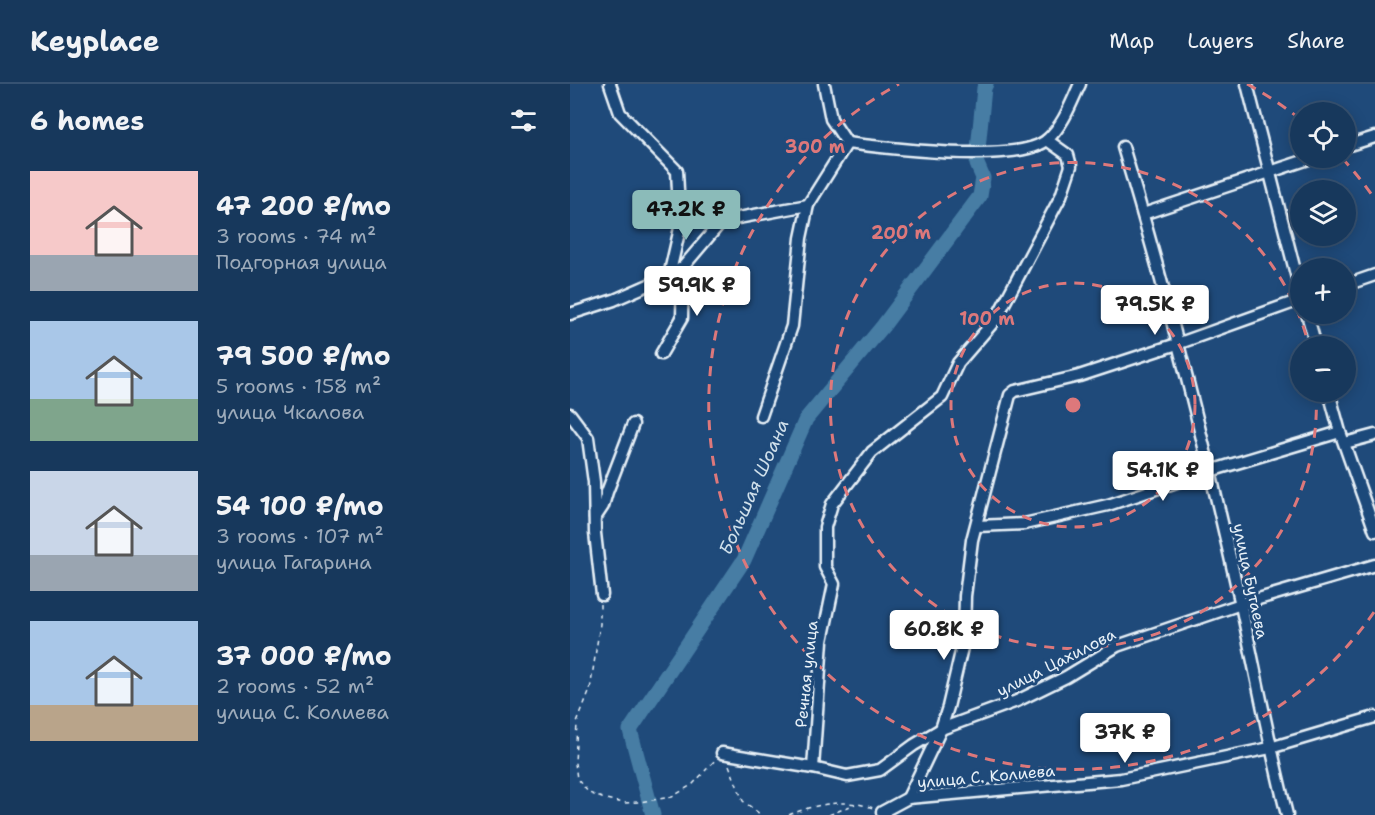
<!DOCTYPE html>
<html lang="en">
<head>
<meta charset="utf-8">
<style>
  body { margin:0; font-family:"Shantell Sans",sans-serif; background:#203f62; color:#f1f3f6; height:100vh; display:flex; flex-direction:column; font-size:22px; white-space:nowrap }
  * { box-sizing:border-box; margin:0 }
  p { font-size:20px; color:#9eacbb }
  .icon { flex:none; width:33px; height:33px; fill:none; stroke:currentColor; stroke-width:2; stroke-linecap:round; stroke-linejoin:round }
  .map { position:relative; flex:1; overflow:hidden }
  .side { display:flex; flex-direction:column; background:#17385c; width:570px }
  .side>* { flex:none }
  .buttons { position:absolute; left:720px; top:18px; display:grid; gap:12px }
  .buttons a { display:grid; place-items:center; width:66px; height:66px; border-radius:50%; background:#17385c; box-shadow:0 3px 15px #0003,0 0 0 2px #365272; font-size:30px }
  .price { position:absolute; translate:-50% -51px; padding:0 14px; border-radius:6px; background:#fff; color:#222; font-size:20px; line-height:39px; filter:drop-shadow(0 2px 3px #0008) }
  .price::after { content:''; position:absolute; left:50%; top:36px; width:18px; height:14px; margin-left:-9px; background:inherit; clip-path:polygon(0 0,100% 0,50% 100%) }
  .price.active { background:#8bbbb9; color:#111 }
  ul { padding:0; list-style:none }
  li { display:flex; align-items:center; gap:18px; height:150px; padding:0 30px }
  li span { display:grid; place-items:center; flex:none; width:168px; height:120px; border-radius:0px; color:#555 }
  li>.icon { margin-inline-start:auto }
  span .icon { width:72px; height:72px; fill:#fffc; stroke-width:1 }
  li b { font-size:26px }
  h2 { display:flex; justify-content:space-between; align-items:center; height:72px; padding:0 30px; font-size:26px }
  header { display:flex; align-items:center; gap:36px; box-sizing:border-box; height:84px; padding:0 30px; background:#17385c; border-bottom:2px solid #365272 }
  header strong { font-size:28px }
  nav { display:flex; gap:33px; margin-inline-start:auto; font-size:21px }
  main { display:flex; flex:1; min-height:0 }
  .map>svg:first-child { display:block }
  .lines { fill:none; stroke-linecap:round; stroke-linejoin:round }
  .river { stroke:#477da4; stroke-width:15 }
  .minor-casing { stroke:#e8f1f8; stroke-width:15 }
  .path { stroke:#e8f1f8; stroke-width:1.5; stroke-dasharray:4.5 4.5; stroke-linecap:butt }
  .minor { stroke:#1f4a7a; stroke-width:10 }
  .ring { fill:none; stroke:#dd787b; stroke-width:3; stroke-dasharray:10 8 }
  .labels { text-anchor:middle; stroke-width:6; stroke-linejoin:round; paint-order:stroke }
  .street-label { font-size:16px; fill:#e8f1f8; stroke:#1f4a7a }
  .water-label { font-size:18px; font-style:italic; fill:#d0e0eb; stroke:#1f4a7a }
  .centre { fill:#dd787b; stroke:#1f4a7a; stroke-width:3 }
  .ring-label { font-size:18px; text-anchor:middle; font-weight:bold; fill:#dd787b; stroke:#1f4a7a; stroke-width:6; stroke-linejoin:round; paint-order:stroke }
</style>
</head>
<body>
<header>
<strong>Keyplace</strong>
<nav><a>Map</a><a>Layers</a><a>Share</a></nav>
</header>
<main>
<section class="side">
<h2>6 homes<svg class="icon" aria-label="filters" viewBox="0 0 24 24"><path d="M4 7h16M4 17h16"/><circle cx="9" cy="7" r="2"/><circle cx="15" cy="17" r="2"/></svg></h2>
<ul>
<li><span style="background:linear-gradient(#f6c9c9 70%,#9aa5b1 0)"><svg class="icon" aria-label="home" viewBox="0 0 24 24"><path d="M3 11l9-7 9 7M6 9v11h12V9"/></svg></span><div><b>47 200 ₽/mo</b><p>3 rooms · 74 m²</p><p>Подгорная улица</p></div></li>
<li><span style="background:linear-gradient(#a9c7e8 65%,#7fa58c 0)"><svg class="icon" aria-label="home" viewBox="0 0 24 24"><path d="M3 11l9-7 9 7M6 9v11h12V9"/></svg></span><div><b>79 500 ₽/mo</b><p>5 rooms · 158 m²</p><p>улица Чкалова</p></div></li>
<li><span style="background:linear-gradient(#c9d6e8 70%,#9aa5b1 0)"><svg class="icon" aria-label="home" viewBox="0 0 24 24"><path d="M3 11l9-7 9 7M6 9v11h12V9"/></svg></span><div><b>54 100 ₽/mo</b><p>3 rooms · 107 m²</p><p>улица Гагарина</p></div></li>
<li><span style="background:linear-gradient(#a9c7e8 70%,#b9a48a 0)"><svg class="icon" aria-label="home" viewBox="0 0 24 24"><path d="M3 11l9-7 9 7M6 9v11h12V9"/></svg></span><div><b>37 000 ₽/mo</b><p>2 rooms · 52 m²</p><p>улица С. Колиева</p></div></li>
</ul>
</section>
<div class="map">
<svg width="805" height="731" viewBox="0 0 805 731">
  <rect width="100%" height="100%" fill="#1f4a7a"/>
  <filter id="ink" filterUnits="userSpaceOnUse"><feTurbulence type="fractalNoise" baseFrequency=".0167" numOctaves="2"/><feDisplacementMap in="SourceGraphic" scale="12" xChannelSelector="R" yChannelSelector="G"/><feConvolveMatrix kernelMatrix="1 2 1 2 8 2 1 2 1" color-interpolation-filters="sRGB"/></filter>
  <g filter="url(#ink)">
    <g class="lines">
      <g class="river">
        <path d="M408,65L414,4L416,0"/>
        <path d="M83,731L60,646L174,476L236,335L313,242L410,112L413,94L407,80"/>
      </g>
      <g class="minor-casing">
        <g id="minor">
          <path d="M40,0L50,29L107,87L110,144L99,192"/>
          <path d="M677,0L730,206"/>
          <path d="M277,59C316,64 451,81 478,55C494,40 501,19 510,0"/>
          <path d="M776,62L805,53"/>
          <path d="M553,63C598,213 636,365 670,517C686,589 699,660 717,731"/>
          <path d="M573,130L742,74"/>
          <path d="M776,201L805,191"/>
          <path d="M0,230L44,216L99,192L113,183L152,137L238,121"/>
          <path d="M737,230L746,262"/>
          <path d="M91,270L112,234L113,183"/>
          <path d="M759,308L770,348L805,447"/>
          <path d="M0,330L18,354L24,398L25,449L32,511"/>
          <path d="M191,332L222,242L231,154L238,121L277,59L261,35L254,0"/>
          <path d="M775,359L805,351"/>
          <path d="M25,434L33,422L37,408L63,340"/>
          <path d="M407,442L454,440L538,421L640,387L770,348"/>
          <path d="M152,669L243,684L277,692L310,686L344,661L371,645L447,617L496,593L547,562L671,520L805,481"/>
          <path d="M243,684L252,557L264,500L255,483V443L262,420L302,368L372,313L388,279L426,235L491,112L501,82L498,71L477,56"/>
          <path d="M338,714L371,645L378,623L394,555L395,512L402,456L440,311L445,307L509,292L607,260L730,216"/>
          <path d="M315,731L312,728L338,714L551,695L700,664L805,633"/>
        </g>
      </g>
      <g class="path">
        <path d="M30,520V540L20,606L7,639L5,679L7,695L19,709L32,714L54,719L69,718L102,713L123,700L146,675"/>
        <path d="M159,681L173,717L191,731"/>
        <path d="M219,731C245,720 276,714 303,724"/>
        <path d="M259,731L285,720"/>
      </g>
      <use href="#minor" class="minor"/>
    </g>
  </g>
  <g class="ring">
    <circle cx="503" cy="321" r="122"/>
    <path d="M746 308A243 243 0 1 1 739 262"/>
    <path d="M804 528A365 365 0 1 1 329 0M677 0A365 365 0 0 1 730 35M772 74A365 365 0 0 1 804 114"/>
  </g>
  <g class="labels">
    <g class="street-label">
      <text transform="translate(681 497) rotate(78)" y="6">улица Бутаева</text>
      <text transform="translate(486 578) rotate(-27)" y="6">улица Цахилова</text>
      <text transform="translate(236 590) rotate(-84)" y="6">Речная улица</text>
      <text transform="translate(416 692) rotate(-5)" y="6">улица С. Колиева</text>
    </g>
    <g class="water-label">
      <text transform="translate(184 403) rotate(-66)" y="6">Большая Шоана</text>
    </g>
  </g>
  <circle cx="503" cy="321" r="9" class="centre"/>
  <g class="ring-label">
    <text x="245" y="69">300 m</text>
    <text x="331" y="155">200 m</text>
    <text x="417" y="241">100 m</text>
  </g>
</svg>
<div class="buttons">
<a><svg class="icon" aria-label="locate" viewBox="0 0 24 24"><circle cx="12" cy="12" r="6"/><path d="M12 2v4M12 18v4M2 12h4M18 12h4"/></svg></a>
<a><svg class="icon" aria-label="layers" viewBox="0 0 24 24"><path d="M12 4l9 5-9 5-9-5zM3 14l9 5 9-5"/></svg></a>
<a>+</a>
<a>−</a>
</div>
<b class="price active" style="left:116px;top:157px">47.2K ₽</b>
<b class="price" style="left:127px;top:233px">59.9K ₽</b>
<b class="price" style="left:585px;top:252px">79.5K ₽</b>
<b class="price" style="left:593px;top:418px">54.1K ₽</b>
<b class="price" style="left:374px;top:577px">60.8K ₽</b>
<b class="price" style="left:555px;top:680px">37K ₽</b>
</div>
</main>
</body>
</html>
